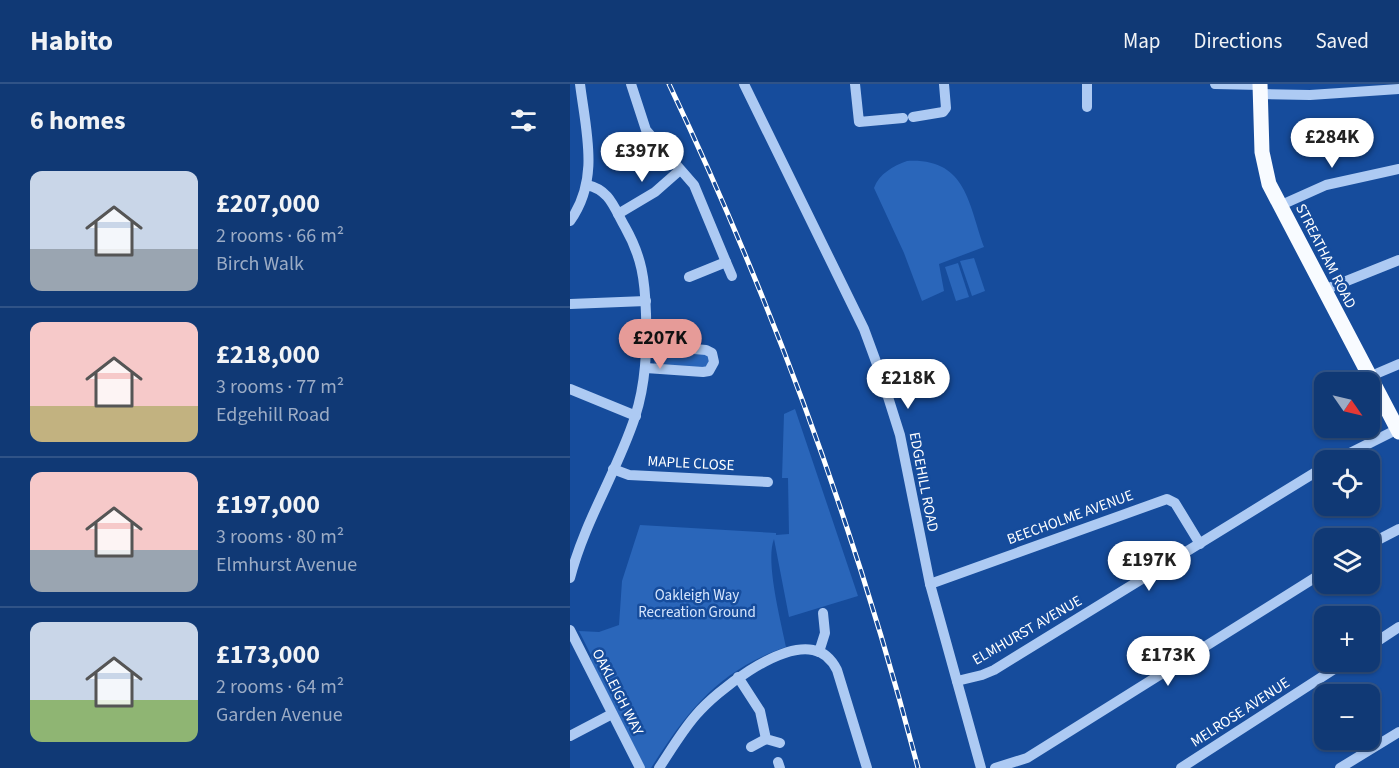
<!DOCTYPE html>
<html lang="en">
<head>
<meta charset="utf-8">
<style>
  body { margin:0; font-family:"Source Sans 3",sans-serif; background:#1e447d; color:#f1f3f6; height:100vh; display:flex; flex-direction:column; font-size:22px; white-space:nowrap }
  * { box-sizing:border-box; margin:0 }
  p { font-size:20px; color:#9cacc5 }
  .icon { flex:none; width:33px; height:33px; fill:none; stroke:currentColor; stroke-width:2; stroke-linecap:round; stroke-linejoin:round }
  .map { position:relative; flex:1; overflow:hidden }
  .side { display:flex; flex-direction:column; background:#103975; width:570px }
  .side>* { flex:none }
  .needle { width:39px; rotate:124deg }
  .buttons { position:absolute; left:744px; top:288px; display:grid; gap:12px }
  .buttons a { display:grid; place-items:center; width:66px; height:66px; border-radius:12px; background:#103975; box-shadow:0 2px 4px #0004,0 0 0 2px #305387; font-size:30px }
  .price { position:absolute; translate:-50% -51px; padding:0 14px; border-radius:21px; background:#fff; color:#222; font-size:20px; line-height:39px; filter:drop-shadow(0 2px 3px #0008) }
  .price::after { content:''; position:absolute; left:50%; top:36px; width:18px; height:14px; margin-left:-9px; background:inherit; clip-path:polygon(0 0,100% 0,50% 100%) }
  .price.active { background:#e69b98; color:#111 }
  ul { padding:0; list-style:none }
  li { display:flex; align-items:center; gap:18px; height:150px; padding:0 30px }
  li+li { border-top:2px solid #305387 }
  li span { display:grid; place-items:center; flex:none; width:168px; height:120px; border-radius:12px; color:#555 }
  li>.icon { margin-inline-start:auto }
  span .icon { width:72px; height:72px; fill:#fffc; stroke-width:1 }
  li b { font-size:26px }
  h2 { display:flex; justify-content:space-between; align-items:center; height:72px; padding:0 30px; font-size:26px }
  header { display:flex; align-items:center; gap:36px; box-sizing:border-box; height:84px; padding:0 30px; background:#103975; border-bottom:2px solid #305387 }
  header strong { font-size:28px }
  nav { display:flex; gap:33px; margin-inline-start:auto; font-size:21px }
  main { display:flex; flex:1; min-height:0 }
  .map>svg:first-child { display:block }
  .green { fill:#2a66ba }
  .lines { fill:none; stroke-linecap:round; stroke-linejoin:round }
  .minor { stroke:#adcaf3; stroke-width:10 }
  .major { stroke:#f8fbff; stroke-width:15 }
  .rail-casing { stroke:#fff; stroke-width:5 }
  .rail { stroke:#164c9c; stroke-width:3; stroke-dasharray:9; stroke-linecap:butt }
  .labels { text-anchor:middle; stroke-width:5; stroke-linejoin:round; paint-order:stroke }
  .street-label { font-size:15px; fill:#fff; stroke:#164c9c }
  .park-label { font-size:15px; fill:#d5e5fd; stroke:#164c9c }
</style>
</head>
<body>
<header>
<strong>Habito</strong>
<nav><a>Map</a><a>Directions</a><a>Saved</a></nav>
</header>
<main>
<section class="side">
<h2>6 homes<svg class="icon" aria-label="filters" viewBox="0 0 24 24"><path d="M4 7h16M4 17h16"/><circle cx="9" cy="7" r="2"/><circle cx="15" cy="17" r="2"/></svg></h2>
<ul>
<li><span style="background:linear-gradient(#c9d6e8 65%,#9aa5b1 0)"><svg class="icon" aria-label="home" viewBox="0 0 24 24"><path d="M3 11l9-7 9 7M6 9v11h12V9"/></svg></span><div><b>£207,000</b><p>2 rooms · 66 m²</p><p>Birch Walk</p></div></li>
<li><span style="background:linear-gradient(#f6c9c9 70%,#c2b280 0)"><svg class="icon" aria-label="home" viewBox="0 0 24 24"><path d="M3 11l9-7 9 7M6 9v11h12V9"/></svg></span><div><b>£218,000</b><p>3 rooms · 77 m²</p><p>Edgehill Road</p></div></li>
<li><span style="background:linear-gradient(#f6c9c9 65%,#9aa5b1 0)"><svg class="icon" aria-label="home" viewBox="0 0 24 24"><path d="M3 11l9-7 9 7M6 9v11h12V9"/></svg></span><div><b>£197,000</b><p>3 rooms · 80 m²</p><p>Elmhurst Avenue</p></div></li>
<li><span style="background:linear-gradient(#c9d6e8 65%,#8fb573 0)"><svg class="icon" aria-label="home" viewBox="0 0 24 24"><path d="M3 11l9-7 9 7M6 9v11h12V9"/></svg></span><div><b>£173,000</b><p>2 rooms · 64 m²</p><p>Garden Avenue</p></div></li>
</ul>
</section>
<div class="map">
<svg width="829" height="684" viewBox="0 0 829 684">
  <rect width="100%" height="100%" fill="#164c9c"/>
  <g class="green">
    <path d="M337,77C396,74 398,118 414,163L369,180L374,207L352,217L334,169L304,104C309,90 323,82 337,77Z"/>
    <path d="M404,174L415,207L402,212L390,177Z"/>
    <path d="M388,179L399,213L386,217L375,183Z"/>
    <path d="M85,265L134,269L140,274L137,284L84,281Z"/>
    <path d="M225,325L288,512L219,533L204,455C195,477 211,538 216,563C149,586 118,626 81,684H75L21,577V571L9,547L29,548L49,541L52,497L70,441L206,449V451L219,450L218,394H212L214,330Z"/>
  </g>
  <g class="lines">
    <g class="minor">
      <path d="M61,0L76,46L124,101L156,178L119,193"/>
      <path d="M174,0L294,245L312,294L330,351L360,500L411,684"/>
      <path d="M285,0L289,38L333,34"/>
      <path d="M645,0L690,1"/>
      <path d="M690,10L740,11L829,5"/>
      <path d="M517,23V0"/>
      <path d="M343,33L373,28L376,24L374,0"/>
      <path d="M709,122L756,101L829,85"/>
      <path d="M48,130L85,108L110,86"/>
      <path d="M0,137C30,95 16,48 10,0"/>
      <path d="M156,178L162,192"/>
      <path d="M754,206L829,176"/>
      <path d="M0,220L76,217"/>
      <path d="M76,284L133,288L139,287L144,278L142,269L136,266L77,261"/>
      <path d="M801,294L808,289L829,280"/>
      <path d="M0,305L66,332"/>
      <path d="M766,376L828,345"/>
      <path d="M43,385L59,391L198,398"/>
      <path d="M800,460L829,445"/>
      <path d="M0,494C15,436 47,388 65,333C76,299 77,265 76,230C75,196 72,173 55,143C44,124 40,106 17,101"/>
      <path d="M360,500L597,415L605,419L630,460"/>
      <path d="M0,546L70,684"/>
      <path d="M800,562L829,543"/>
      <path d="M249,568L255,549L253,529"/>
      <path d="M168,593L190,627L196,655L210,659"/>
      <path d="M387,597L412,591L424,586L754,383"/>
      <path d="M0,652L42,630"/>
      <path d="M181,663L196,655"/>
      <path d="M208,678L210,684"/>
      <path d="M89,684C101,666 112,647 126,631C147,606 209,559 243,566C255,568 262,576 267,586L297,684"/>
      <path d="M425,684L457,674L754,488"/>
      <path d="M611,684L775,578"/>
      <path d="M770,684L829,648"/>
    </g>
    <path class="major" d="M690,0L692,68L699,100L829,348"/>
    <g class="rail-casing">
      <path id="rail" d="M99,0C203,219 287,450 348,684"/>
    </g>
    <use href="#rail" class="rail"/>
  </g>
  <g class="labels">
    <g class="street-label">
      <text transform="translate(756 172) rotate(63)" y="5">STREATHAM ROAD</text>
      <text transform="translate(121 379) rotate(3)" y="5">MAPLE CLOSE</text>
      <text transform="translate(354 398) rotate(79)" y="5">EDGEHILL ROAD</text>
      <text transform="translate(500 433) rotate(-20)" y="5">BEECHOLME AVENUE</text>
      <text transform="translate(457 546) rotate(-30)" y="5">ELMHURST AVENUE</text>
      <text transform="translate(48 608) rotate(63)" y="5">OAKLEIGH WAY</text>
      <text transform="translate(670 628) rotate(-33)" y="5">MELROSE AVENUE</text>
    </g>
    <g class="park-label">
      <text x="127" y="516">Oakleigh Way<tspan x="127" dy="17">Recreation Ground</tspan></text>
    </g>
  </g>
</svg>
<div class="buttons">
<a><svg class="needle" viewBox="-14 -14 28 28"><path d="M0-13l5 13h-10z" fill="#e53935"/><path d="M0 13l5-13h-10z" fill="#9cacc5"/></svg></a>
<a><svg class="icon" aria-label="locate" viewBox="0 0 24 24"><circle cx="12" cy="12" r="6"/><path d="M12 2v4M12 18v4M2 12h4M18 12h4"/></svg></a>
<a><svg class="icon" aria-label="layers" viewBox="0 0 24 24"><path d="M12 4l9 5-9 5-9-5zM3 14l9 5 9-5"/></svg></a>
<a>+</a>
<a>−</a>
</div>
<b class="price" style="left:762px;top:85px">£284K</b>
<b class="price" style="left:72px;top:99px">£397K</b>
<b class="price active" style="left:90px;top:286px">£207K</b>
<b class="price" style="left:338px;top:326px">£218K</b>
<b class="price" style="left:579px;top:508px">£197K</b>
<b class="price" style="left:598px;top:603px">£173K</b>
</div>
</main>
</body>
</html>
